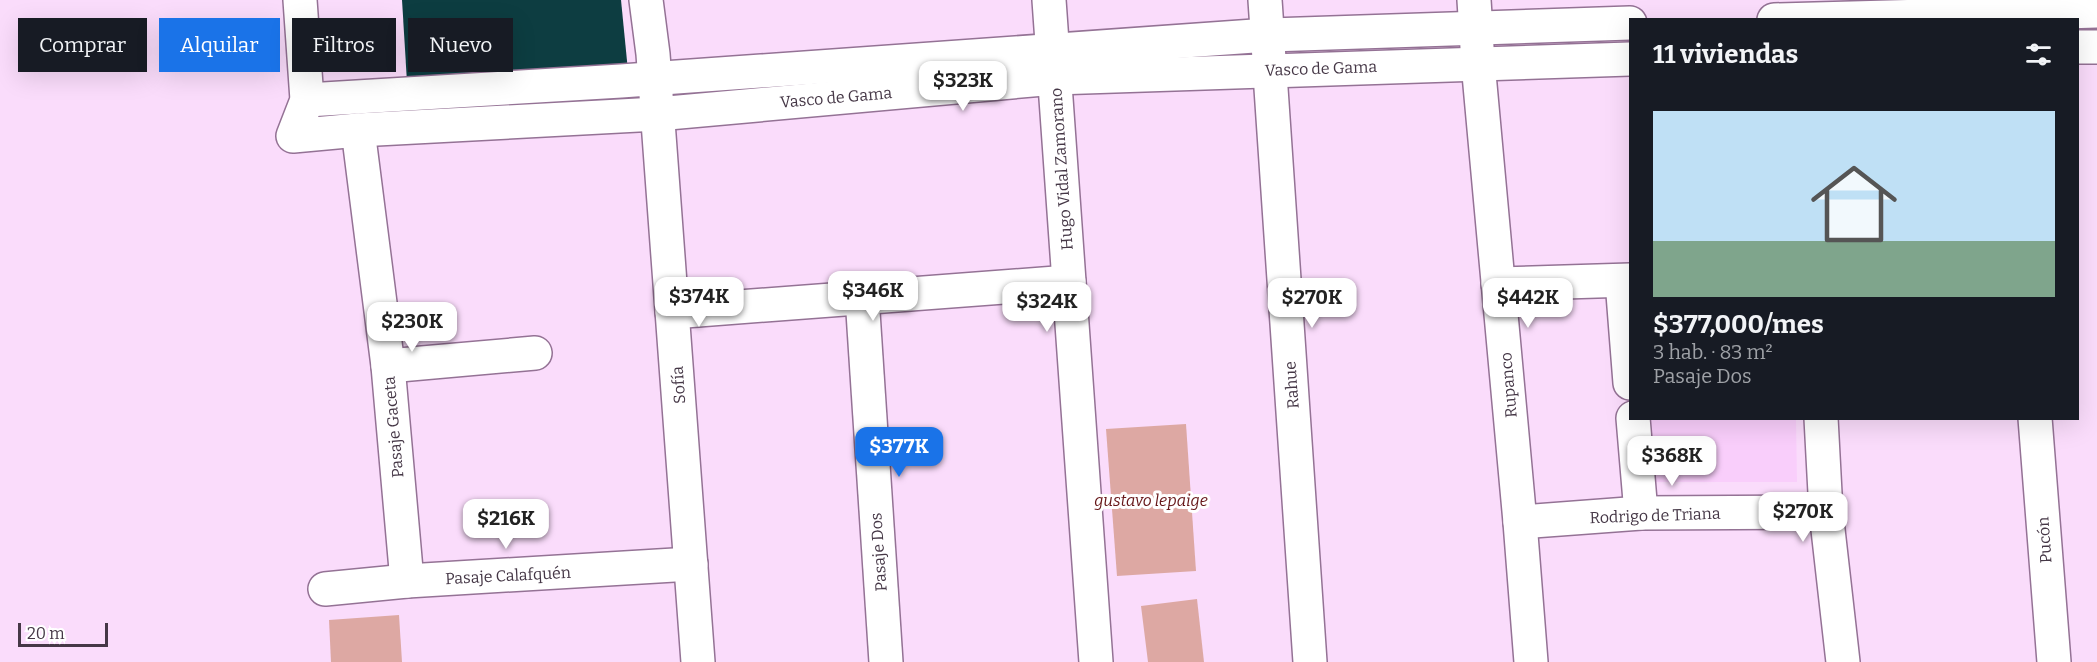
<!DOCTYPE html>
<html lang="es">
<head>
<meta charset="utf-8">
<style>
  body { margin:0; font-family:Bitter,serif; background:#242831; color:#f1f3f6; height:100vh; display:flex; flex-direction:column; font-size:22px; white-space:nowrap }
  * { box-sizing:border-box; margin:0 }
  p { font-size:20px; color:#9ea1a6 }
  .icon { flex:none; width:33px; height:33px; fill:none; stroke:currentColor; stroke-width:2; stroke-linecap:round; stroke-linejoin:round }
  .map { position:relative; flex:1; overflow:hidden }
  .sheet { position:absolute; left:1629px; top:18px; width:450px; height:402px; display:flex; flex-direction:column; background:#171b24; border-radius:0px; box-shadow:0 6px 24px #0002 }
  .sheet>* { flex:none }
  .banner { position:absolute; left:18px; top:18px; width:570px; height:54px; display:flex; gap:12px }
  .scale { position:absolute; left:18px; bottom:15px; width:90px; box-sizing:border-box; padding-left:6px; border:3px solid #453746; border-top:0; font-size:16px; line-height:21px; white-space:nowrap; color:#453746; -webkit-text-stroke:4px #fff; paint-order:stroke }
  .price { position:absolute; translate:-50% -51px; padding:0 14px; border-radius:12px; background:#fff; color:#222; font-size:20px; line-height:39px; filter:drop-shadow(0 2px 3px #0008) }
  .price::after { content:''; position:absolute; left:50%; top:36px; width:18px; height:14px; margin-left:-9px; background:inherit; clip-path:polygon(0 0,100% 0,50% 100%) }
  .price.active { background:#1a73e8; color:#fff }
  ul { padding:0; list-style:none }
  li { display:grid; align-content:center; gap:12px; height:318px; padding:0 24px }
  li span { display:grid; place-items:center; height:186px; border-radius:0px; color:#555 }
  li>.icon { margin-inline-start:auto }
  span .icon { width:108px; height:108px; fill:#fffc; stroke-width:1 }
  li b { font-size:26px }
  h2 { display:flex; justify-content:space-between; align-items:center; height:72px; padding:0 24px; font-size:26px }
  .tag { padding:0 21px; border-radius:0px; background:#171b24; box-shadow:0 6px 24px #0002; font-size:21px; line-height:54px }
  .tag.active { background:#1a73e8; color:#fff }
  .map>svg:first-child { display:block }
  .built { fill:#f9cefb }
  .green { fill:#dda8a3 }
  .building { fill:#0d3d41 }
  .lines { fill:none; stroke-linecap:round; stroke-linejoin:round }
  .minor-casing { stroke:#947295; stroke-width:36 }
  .tertiary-casing { stroke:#947295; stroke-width:36 }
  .minor { stroke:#fff; stroke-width:33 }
  .tertiary { stroke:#fff; stroke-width:33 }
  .labels { text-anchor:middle; stroke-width:6; stroke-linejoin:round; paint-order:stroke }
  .street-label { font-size:16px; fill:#453746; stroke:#fff }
  .park-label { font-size:16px; font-style:italic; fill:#661618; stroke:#fff }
</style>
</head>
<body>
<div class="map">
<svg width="2097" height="662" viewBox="0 0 2097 662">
  <rect width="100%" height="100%" fill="#fadcfb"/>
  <path class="built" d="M1650,419H1796L1797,482H1655Z"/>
  <g class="green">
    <path d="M1186,424L1196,571L1117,576L1106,429Z"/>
    <path d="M1197,599L1204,662H1148L1141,606Z"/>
    <path d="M399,615L402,662H331L329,620Z"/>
  </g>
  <path class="building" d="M402,0H621L628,71L407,82Z"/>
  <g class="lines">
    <g class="minor-casing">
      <g id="minor">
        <path d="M300,0L307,100L293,136L358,130L657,114L1055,78L1630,59"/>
        <path d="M646,0L653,54L698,662"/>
        <path d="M1049,0L1096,662"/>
        <path d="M1265,0L1310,662"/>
        <path d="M1474,0L1478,63L1520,522L1531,662"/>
        <path d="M1774,20L2003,14"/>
        <path d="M307,100L621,81L1268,35L1630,23"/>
        <path d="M358,130L388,366L407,581"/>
        <path d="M1622,281L1630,383"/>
        <path d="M1498,284L1630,280"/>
        <path d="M862,297L886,662"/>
        <path d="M672,312L1069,282"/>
        <path d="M388,366L535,353"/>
        <path d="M1633,418L1641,513"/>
        <path d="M1821,418L1826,512L1843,662"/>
        <path d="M1520,522L1641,513L1826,512"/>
        <path d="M325,589L407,581L691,564"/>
      </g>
    </g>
    <g class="tertiary-casing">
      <g id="tertiary">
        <path d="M2003,14L2097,11"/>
        <path d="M2078,47H2097"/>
        <path d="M2035,418L2054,662"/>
      </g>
    </g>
    <use href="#minor" class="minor"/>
    <use href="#tertiary" class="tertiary"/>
  </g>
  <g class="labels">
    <g class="street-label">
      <text transform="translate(1321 68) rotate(-2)" y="6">Vasco de Gama</text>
      <text transform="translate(836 97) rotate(-5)" y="6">Vasco de Gama</text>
      <text transform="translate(1061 169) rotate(-94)" y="6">Hugo Vidal Zamorano</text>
      <text transform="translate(678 385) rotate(-94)" y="6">Sofía</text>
      <text transform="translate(1291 385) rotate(-94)" y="6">Rahue</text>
      <text transform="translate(1508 385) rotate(-95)" y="6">Rupanco</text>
      <text transform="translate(393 427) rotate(-95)" y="6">Pasaje Gaceta</text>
      <text transform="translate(1655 515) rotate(-2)" y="6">Rodrigo de Triana</text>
      <text transform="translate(2044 540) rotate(-94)" y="6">Pucón</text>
      <text transform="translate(878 552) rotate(-94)" y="6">Pasaje Dos</text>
      <text transform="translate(508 575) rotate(-3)" y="6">Pasaje Calafquén</text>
    </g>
    <g class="park-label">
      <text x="1151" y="506">gustavo lepaige</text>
    </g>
  </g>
</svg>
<div class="scale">20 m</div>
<b class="price" style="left:963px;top:112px">$323K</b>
<b class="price" style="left:873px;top:322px">$346K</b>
<b class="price" style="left:699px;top:328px">$374K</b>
<b class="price" style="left:1312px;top:329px">$270K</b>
<b class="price" style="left:1528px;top:329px">$442K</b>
<b class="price" style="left:1047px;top:333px">$324K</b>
<b class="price" style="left:412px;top:353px">$230K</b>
<b class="price active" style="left:899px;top:478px">$377K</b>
<b class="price" style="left:1672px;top:487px">$368K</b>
<b class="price" style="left:1803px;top:543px">$270K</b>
<b class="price" style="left:506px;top:550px">$216K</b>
<div class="banner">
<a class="tag">Comprar</a>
<a class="tag active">Alquilar</a>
<a class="tag">Filtros</a>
<a class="tag">Nuevo</a>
</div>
<section class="sheet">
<h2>11 viviendas<svg class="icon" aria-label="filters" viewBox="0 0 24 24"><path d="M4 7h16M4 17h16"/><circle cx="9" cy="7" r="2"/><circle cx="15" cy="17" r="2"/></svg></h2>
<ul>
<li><span style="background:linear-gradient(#bfe0f5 70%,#7fa58c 0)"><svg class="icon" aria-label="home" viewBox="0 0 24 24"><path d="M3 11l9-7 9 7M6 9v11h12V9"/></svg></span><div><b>$377,000/mes</b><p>3 hab. · 83 m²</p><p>Pasaje Dos</p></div></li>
</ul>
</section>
</div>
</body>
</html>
